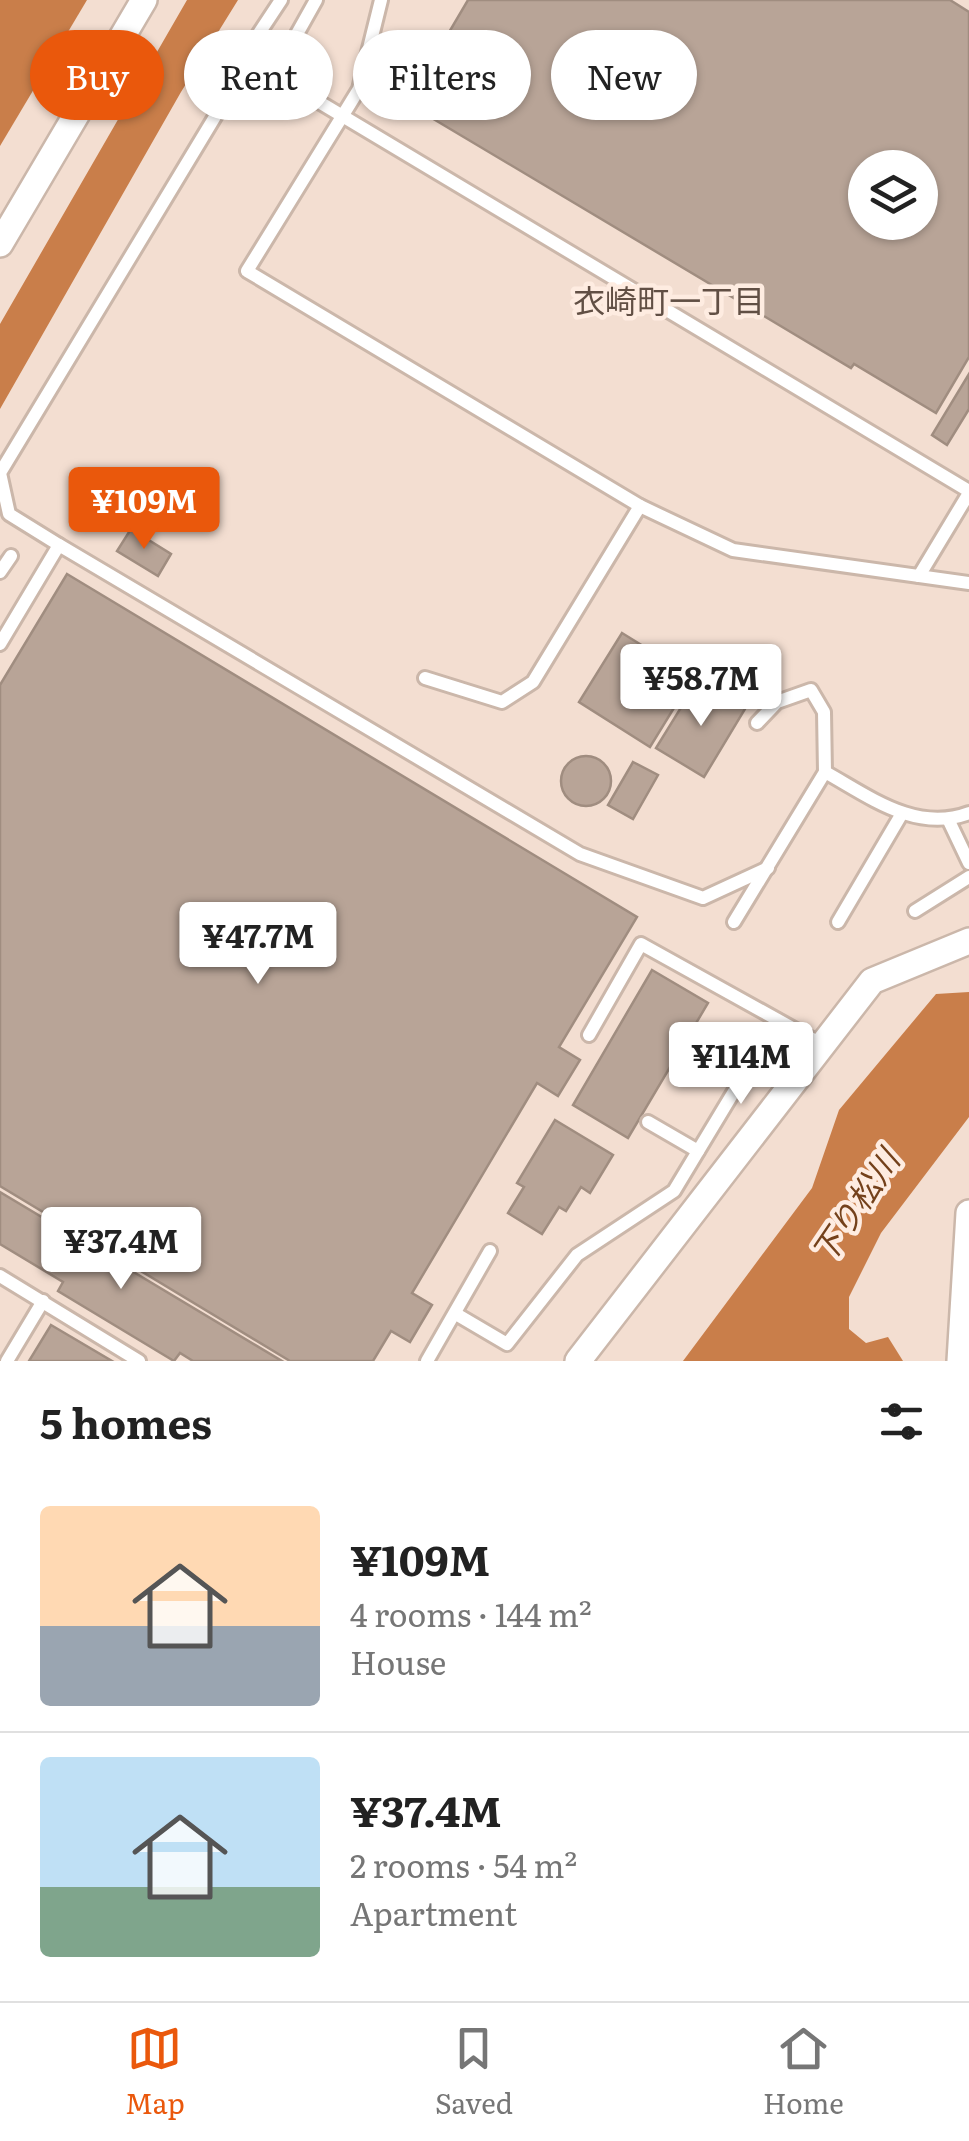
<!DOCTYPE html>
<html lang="en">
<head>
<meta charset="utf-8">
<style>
  body { margin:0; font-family:Literata,"Noto Sans JP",serif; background:#f2f2f2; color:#222; height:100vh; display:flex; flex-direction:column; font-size:38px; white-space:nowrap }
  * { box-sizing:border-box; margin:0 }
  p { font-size:32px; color:#767676 }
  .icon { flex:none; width:55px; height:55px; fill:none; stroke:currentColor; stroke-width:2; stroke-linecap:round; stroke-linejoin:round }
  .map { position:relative; height:1361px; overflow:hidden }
  .side { display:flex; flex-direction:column; background:#fff; flex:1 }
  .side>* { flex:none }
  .hud { position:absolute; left:30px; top:30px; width:910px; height:90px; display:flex; gap:20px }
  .tools { position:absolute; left:848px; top:150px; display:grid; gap:20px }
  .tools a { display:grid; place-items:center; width:90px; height:90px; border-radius:50%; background:#fff; box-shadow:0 2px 8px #0004; font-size:50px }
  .price { position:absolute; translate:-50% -85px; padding:0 22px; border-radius:10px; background:#fff; color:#222; font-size:32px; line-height:65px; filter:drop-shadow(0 2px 5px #0008) }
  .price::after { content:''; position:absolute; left:50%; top:60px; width:30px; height:22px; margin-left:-15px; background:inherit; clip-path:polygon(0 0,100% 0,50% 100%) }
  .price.selected { background:#ea580c; color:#fff }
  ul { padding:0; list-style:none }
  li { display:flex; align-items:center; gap:30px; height:250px; padding:0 40px }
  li+li { border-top:2px solid #e0e0e0 }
  li span { display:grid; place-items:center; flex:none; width:280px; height:200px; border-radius:10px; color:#555 }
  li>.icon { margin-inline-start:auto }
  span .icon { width:120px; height:120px; fill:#fffc; stroke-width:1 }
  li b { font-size:42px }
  h2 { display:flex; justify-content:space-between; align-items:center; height:120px; padding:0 40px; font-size:42px }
  .tag { padding:0 35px; border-radius:45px; background:#fff; box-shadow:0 2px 8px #0004; font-size:35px; line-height:90px }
  .tag.selected { background:#ea580c; color:#fff }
  .tab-bar { display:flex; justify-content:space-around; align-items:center; height:140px; border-top:2px solid #e0e0e0; background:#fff; font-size:28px; color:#767676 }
  .tab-bar a { display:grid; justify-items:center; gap:5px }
  .tab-bar .selected { color:#ea580c }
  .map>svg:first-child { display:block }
  .water { fill:#c97e4a }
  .building { fill:#b8a497; stroke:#a08d80; stroke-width:2.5; fill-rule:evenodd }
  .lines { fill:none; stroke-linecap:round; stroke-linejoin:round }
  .lane-casing { stroke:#cbb7aa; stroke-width:18 }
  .street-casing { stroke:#cbb7aa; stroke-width:30 }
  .lane { stroke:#fff; stroke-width:12 }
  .street { stroke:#fff; stroke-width:25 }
  .labels { text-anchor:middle; stroke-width:9; stroke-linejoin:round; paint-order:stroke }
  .neighbourhood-label { font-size:32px; fill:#614f44; stroke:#feece1 }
  .water-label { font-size:32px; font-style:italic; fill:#74411b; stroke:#feece1 }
</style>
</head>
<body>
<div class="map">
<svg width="969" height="1361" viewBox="0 0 969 1361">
  <rect width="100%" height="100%" fill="#f3ded1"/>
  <g class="water">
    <path d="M0,0H87L0,146Z"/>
    <path d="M187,0H238L181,92L0,409V324Z"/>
    <path d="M969,992V1117L881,1233L849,1297V1329L866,1343L888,1337L903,1361H683L812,1188L839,1110L936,994Z"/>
  </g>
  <g class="building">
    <path d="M468,0H950L969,12V357L936,413L854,364L851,368L395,96L406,77L418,85ZM865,168H920V222H865Z"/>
    <path d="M969,374V409L947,445L932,435Z"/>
    <path d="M131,529L171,554L158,576L117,551Z"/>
    <path d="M67,574L637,917L559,1047L580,1060L558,1096L537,1083L412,1293L432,1305L410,1342L391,1331L373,1361H290L0,1186V685Z"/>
    <path d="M622,633L693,677L650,747L579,702Z"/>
    <path d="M698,680L745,709L704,777L656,748Z"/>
    <circle cx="586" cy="781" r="25"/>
    <path d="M633,762L658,775L633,819L608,805Z"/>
    <path d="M652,970L708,1003L628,1138L573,1105Z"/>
    <path d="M555,1120L613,1155L590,1193L581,1187L566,1211L559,1207L542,1234L508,1213L524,1187L517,1183Z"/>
    <path d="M0,1192L282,1361H193L180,1353L174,1361L58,1291L63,1282L0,1244Z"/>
    <path d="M51,1325L112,1361H29Z"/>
  </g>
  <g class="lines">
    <g class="lane-casing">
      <g id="lane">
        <path d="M316,0L274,75L969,491"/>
        <path d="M381,0L359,89L247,271L640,506L733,550L969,583"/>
        <path d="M59,545L9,514L0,473L219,110L240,62L281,0"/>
        <path d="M0,572L11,556"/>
        <path d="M919,576L969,493"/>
        <path d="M0,644L59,545L580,854L703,898L768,868"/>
        <path d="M425,678L502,702L533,682L640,506"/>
        <path d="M757,723L777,702L811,690L824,712L825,772"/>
        <path d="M949,821L969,863"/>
        <path d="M915,911L969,877"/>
        <path d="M734,922L825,772C870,797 916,833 969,813"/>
        <path d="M838,922L901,815"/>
        <path d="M589,1035L641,944L823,1045"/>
        <path d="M648,1122L698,1151"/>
        <path d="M0,1276L139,1361"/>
        <path d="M456,1314L507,1344L577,1255L674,1191L777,1020"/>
        <path d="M7,1361L43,1301"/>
        <path d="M427,1361L490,1251"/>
      </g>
    </g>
    <g class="street-casing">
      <g id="street">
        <path d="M0,244L144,0"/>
        <path d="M578,1361L872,981L969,941"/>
        <path d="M960,1361L969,1213"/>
      </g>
    </g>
    <use href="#lane" class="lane"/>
    <use href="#street" class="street"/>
  </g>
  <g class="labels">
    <g class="neighbourhood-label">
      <text x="669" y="313">衣崎町一丁目</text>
    </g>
    <g class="water-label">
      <text transform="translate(856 1207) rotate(-56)" y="11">下り松川</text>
    </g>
  </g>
</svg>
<div class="tools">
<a><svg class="icon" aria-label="layers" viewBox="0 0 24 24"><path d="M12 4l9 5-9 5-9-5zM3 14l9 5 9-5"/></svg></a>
</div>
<b class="price selected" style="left:144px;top:552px">¥109M</b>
<b class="price" style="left:701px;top:729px">¥58.7M</b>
<b class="price" style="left:258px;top:987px">¥47.7M</b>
<b class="price" style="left:741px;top:1107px">¥114M</b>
<b class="price" style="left:121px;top:1292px">¥37.4M</b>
<div class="hud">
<a class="tag selected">Buy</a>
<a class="tag">Rent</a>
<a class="tag">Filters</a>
<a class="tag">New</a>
</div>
</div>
<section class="side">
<h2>5 homes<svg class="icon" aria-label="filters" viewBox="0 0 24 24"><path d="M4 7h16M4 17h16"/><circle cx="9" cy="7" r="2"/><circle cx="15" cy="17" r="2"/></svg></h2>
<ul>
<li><span style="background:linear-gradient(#ffd9b3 60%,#9aa5b1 0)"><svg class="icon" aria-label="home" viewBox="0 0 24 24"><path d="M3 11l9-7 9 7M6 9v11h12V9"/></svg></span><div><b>¥109M</b><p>4 rooms · 144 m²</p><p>House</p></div></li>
<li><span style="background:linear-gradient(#bfe0f5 65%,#7fa58c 0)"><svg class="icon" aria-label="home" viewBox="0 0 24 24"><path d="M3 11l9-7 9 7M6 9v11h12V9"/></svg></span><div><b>¥37.4M</b><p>2 rooms · 54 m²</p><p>Apartment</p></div></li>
</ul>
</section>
<nav class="tab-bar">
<a class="selected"><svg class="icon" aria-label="map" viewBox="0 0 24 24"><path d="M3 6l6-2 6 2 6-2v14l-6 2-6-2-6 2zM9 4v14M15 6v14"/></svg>Map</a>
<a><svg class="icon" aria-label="saved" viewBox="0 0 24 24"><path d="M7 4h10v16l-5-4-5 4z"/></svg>Saved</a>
<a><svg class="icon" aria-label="home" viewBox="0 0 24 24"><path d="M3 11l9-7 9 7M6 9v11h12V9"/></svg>Home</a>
</nav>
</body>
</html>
